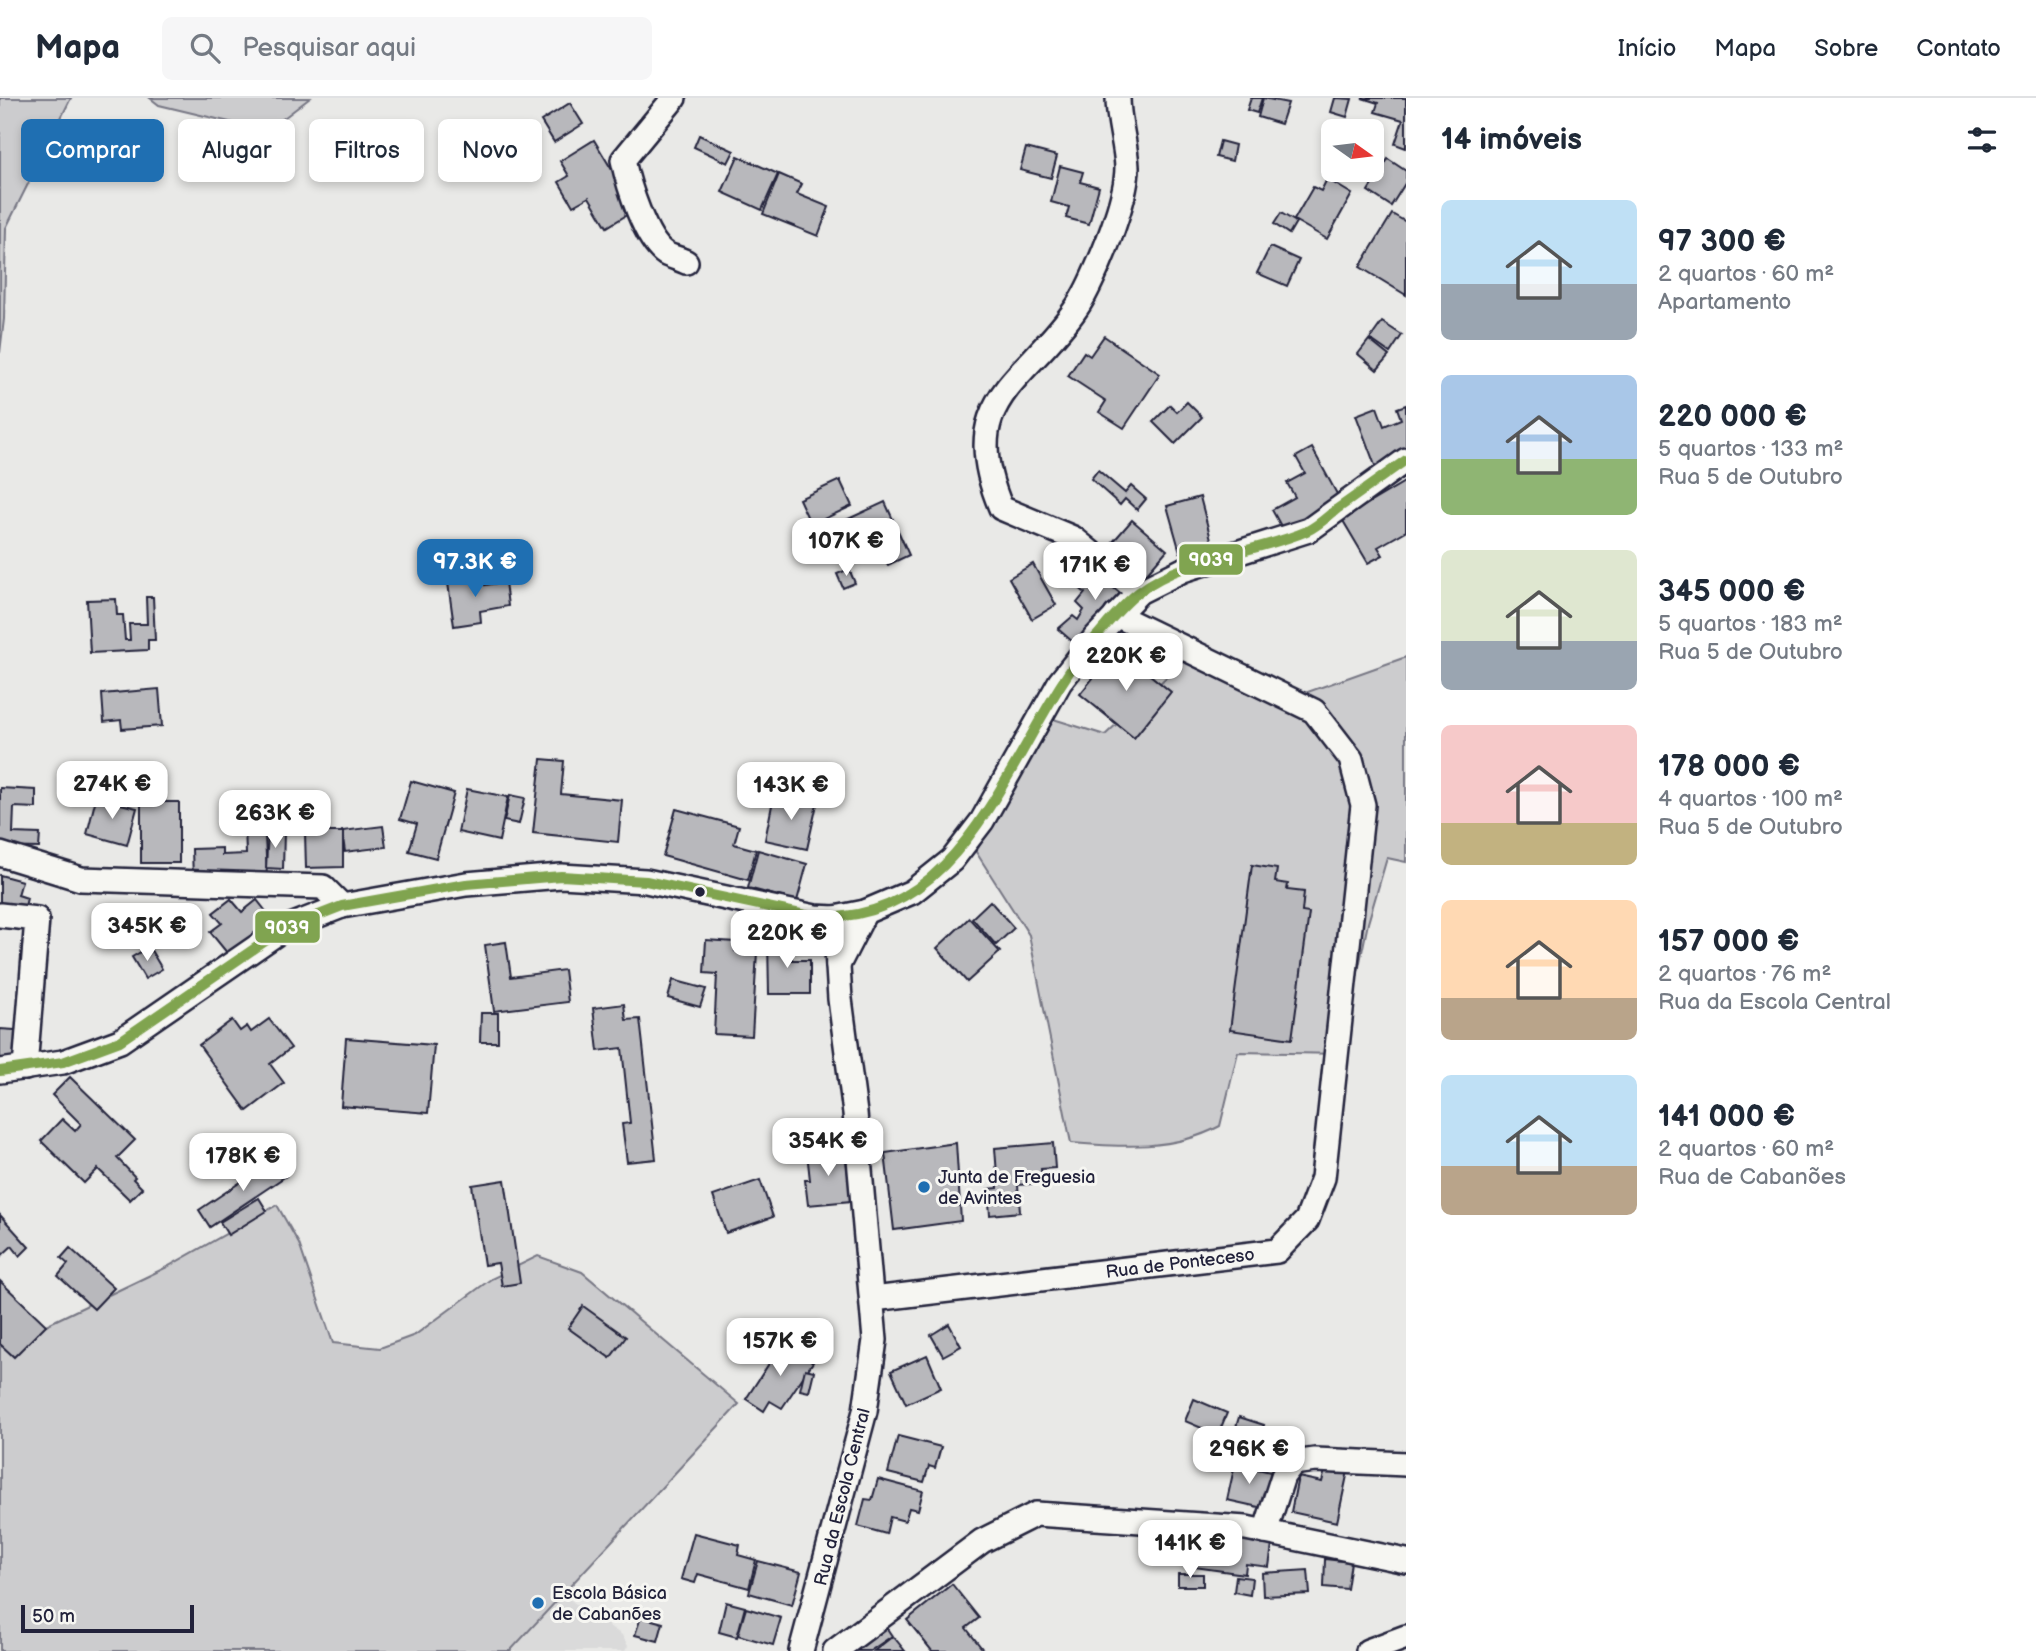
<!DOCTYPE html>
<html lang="pt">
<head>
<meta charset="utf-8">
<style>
  body { margin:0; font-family:"Balsamiq Sans",sans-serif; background:#f6f6f7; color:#1f2937; height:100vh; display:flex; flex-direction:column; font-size:26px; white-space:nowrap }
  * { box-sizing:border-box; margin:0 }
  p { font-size:23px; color:#747a83 }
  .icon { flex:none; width:38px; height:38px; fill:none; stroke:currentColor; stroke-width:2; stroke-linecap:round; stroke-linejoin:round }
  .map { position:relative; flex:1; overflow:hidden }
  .drawer { display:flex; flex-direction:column; background:#fff; width:630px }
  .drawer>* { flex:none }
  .guide { position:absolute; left:21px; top:21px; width:665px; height:63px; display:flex; gap:14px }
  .needle { width:46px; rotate:104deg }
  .fabs { position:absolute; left:1321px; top:21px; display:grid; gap:14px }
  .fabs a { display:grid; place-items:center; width:63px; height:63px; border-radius:10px; background:#fff; box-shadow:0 4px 10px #0003; font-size:35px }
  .scale { position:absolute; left:21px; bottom:18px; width:173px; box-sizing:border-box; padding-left:7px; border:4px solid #22223b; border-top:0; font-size:19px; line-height:24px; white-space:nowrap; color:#22223b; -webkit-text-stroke:5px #f6f6f2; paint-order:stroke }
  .price { position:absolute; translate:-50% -60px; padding:0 16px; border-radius:14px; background:#fff; color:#222; font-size:23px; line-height:46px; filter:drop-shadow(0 2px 4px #0008) }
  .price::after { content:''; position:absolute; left:50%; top:42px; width:21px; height:16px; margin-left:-10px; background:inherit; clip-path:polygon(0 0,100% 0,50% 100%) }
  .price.active { background:#1f6fb2; color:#fff }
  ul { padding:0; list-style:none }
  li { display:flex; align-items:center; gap:21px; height:175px; padding:0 35px }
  li span { display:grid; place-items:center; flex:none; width:196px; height:140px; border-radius:10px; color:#555 }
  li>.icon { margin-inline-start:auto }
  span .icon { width:84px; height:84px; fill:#fffc; stroke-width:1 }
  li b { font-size:30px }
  h2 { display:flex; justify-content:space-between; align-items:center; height:84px; padding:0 35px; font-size:30px }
  .chip { padding:0 24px; border-radius:10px; background:#fff; box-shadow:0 4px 10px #0003; font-size:24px; line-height:63px }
  .chip.active { background:#1f6fb2; color:#fff }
  header { display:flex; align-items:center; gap:42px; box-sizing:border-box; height:98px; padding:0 35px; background:#fff; border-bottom:2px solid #e0e1e3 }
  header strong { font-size:33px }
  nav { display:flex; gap:38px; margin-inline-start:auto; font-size:24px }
  .search { width:490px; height:63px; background:#f6f6f7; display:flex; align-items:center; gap:18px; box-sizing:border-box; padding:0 24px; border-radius:10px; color:#747a83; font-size:26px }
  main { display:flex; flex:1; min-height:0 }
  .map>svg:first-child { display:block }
  .built { fill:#dadada }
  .green { fill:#ccccce; stroke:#777784; stroke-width:2 }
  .building { fill:#b8b8bc; stroke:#22223b; stroke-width:2 }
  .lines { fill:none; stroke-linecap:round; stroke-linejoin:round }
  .minor-casing { stroke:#22223b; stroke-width:28 }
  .minor { stroke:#f6f6f2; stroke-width:23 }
  .bus-1-casing { stroke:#f6f6f2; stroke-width:16 }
  .bus-1 { stroke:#80a450; stroke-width:10 }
  .bus-dot { fill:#22223b; stroke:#f6f6f2; stroke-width:2.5 }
  .poi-dot { fill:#1f6fb2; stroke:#f6f6f2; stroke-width:2.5 }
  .labels { text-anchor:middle; stroke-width:6; stroke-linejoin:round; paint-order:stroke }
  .poi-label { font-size:18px; fill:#22223b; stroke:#f6f6f2; text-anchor:start }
  .street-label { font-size:18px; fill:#22223b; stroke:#f6f6f2 }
  .line-badge { stroke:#f6f6f2; stroke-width:2.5 }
  .badge-label { font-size:19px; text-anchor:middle; font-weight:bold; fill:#fff }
</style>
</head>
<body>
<header>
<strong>Mapa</strong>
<div class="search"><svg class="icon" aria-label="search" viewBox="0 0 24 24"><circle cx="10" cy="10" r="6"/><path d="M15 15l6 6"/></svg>Pesquisar aqui</div>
<nav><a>Início</a><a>Mapa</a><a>Sobre</a><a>Contato</a></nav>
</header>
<main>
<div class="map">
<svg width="1406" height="1553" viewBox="0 0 1406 1553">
  <rect width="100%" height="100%" fill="#e9e9e7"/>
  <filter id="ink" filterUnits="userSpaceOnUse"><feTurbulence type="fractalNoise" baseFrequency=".0143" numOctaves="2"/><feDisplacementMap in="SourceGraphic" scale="14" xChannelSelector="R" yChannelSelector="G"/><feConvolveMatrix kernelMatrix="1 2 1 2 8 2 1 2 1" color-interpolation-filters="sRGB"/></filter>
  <g filter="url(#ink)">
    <path class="built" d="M526,1472L622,1537L628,1548L625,1553H467Z"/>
    <g class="green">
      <path d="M0,0H71L6,130L4,221L0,255Z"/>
      <path d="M150,0H310L267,33L159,7Z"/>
      <path d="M1191,556L1305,595L1406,559V764L1387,760L1368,825L1341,956L1238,954L1220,1028C1174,1053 1122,1049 1071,1045L1029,837L976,754L1050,620L1105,637Z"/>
      <path d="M277,1107L299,1146L333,1245L380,1250L415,1237L491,1181L538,1158L582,1174L739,1306L510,1553H0V1249L167,1169Z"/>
    </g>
    <g class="building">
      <path d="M1251,0H1262L1257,15L1247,12Z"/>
      <path d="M1263,0L1288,5L1281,26L1258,19Z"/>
      <path d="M1335,0L1352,1L1347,19L1331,14Z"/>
      <path d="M1362,0H1406V50L1395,46L1403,22L1375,14L1378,5Z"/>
      <path d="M570,5L583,26L554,44L541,23Z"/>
      <path d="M699,37L734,53L728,65L694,49Z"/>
      <path d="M594,42L624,92L619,95L630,115L607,129L589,99L573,108L559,84L569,78L560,63Z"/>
      <path d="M1220,43L1235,47L1232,63L1216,59Z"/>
      <path d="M1026,50L1057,58L1051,80L1020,72Z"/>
      <path d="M738,58L778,76L762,112L722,94Z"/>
      <path d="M1388,61L1406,73V84L1391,108L1368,93Z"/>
      <path d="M1060,68L1083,74L1080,84L1099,89L1089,126L1066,120L1069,109L1051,104Z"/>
      <path d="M779,76L802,86L797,96L829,109L818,138L763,116Z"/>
      <path d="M1327,81L1352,96L1327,141L1294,122L1313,89L1321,93Z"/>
      <path d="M1281,115L1296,124L1289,136L1274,126Z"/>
      <path d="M1392,116L1406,124V197L1360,169Z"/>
      <path d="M1270,149L1299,162L1287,188L1257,175Z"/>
      <path d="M1382,224L1402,237L1390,255L1370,241Z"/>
      <path d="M1104,238L1160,276L1124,330L1099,314L1106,303L1068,278L1084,254L1090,258Z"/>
      <path d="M1369,242L1389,258L1377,272L1358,256Z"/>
      <path d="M1187,304L1202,319L1175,346L1153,324L1170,307L1177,314Z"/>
      <path d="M1406,307V367L1379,378L1356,317L1377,309L1384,328L1401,321L1397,310Z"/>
      <path d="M1312,350L1343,407L1287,439L1272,412L1295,399L1287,385L1305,375L1296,359Z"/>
      <path d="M1098,372L1125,395L1131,388L1146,401L1137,412L1125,401L1120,407L1091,381Z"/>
      <path d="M840,382L852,408L811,427L799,401Z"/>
      <path d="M1406,383V433L1378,449L1383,457L1368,465L1342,421Z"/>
      <path d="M1200,399L1212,445L1180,454L1167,408Z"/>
      <path d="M885,404L909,457L888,467L883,457L866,465L846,422Z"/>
      <path d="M1132,422L1167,452L1139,484L1105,453Z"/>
      <path d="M1095,459L1131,490L1081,551L1058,531L1073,518L1078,522L1084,512L1077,505L1085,495L1074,485Z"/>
      <path d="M501,462L519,467L514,483L497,479Z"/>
      <path d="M1033,466L1056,507L1032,521L1009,480Z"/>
      <path d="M849,471L855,485L843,490L837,476Z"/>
      <path d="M484,479L485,487L505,484L508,508L480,513L481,524L454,528L448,485Z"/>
      <path d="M146,499H153L155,542H148V552L90,555L87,502L116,501L117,517H123L125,542H130L129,526H147Z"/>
      <path d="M1117,550L1171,594L1134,640L1080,596Z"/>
      <path d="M159,591L162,628L122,631L121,622L104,624L102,596Z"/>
      <path d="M541,661L564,663L561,696L622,702L618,744L533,735Z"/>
      <path d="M411,683L454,695L436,760L409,753L417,726L400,721Z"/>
      <path d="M0,690L36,692V710L14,709L13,735L40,736L39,750L0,749Z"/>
      <path d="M467,691L508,699L499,743L458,734Z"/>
      <path d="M510,697L525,700L519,726L504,723Z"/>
      <path d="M774,697L817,706L807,751L765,742Z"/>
      <path d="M244,698H263L267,778L193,781L192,751L222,750V757L246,756Z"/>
      <path d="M96,700L137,710L127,747L87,736Z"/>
      <rect x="141" y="704" width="38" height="61"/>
      <path d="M676,711L739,728L734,746L756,752L748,782L663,758Z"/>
      <path d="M383,728L386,749L345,754L342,733Z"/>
      <path d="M268,732L284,733L283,771L266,770Z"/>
      <path d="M305,734H343V769L306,770Z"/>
      <path d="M758,752L807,766L797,803L748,790Z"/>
      <path d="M1252,767L1277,771L1275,784L1288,786L1287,792L1304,794L1302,814L1309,815L1292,941L1230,932Z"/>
      <path d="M0,777L22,783L18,797L27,800L24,813L0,807Z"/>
      <path d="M231,801L242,814L257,802L272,821L228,856L210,834L222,825L213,815Z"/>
      <path d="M990,803L1014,830L996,847L972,820Z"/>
      <path d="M969,820L1000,854L967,884L937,850Z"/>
      <path d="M706,842L735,844V853L757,854L752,938L714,936L717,876L704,875Z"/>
      <path d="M768,842H792V862H810V896H769Z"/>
      <path d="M506,844L511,879L564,872L568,904L494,913L485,847Z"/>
      <path d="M149,849L162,871L145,881L132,859Z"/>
      <path d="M673,882L706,891L700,909L668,900Z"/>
      <path d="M624,906L626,922L640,921L656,1061L627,1064L622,1026L630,1025L622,950L598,953L593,910Z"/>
      <path d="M481,915H498V944H480Z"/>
      <path d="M269,921L291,950L270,966L284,985L247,1013L199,947L232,922L240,933L247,928L251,934Z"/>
      <path d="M0,931L30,933L28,962L0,960Z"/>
      <path d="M346,940L434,947L428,1015L341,1008Z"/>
      <path d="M70,979L135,1042L117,1060L135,1079L133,1081L142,1090L130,1102L98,1071L84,1085L41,1043L62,1021L75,1033L81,1026L52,997Z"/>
      <path d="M956,1045L961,1123L894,1132L885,1055Z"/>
      <path d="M1053,1045L1055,1070L1041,1071L1042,1085L1018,1087L1020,1114L990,1117L988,1091L998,1090L995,1050Z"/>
      <path d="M845,1051L851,1103L808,1107L805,1082H810L807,1055Z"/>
      <path d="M275,1061L286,1078L210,1129L199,1112Z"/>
      <path d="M505,1082L520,1185L502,1188L498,1165L484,1167L472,1087Z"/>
      <path d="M760,1082L773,1119L726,1135L713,1098Z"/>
      <path d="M259,1100L267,1113L228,1137L220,1124Z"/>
      <path d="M0,1117L29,1149L20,1158L12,1148L0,1159Z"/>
      <path d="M70,1150L114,1190L94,1211L58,1178L68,1166L61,1160Z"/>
      <path d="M0,1183L46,1227L14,1259L0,1246Z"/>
      <path d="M583,1208L626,1239L610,1260L568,1230Z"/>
      <path d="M949,1226L961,1248L943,1258L931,1237Z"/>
      <path d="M783,1244L813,1264L782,1310L770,1303L764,1313L746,1301Z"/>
      <path d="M927,1257L941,1290L906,1306L891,1273Z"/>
      <path d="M805,1271L814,1273L809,1294L800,1292Z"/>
      <path d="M1194,1301L1227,1315L1218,1337L1185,1323Z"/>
      <path d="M1239,1319L1264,1327L1255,1353L1231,1346Z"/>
      <path d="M1262,1337L1280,1342L1274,1361L1257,1356Z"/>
      <path d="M898,1338L941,1349L935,1370L929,1368L924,1384L888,1375Z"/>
      <path d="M1235,1366L1271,1374L1263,1410L1227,1402Z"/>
      <path d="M1326,1368L1348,1373L1337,1424L1291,1414L1298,1379L1322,1384Z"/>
      <path d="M878,1381L923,1393L918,1412L909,1410L905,1423L890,1419L886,1436L858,1428L865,1401L872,1402Z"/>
      <path d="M1199,1430L1273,1440L1269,1469L1246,1466L1245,1476L1194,1469Z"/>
      <path d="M694,1435L740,1447L738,1457L756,1462L749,1490L698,1476L695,1485L681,1481Z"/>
      <path d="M1149,1445L1183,1448L1182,1465L1147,1462Z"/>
      <path d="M1325,1461L1351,1464L1347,1491L1324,1489Z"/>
      <path d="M758,1463L801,1474L792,1507L749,1495Z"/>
      <path d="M1308,1472L1310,1496L1263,1498L1262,1475Z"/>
      <rect x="1178" y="1476" width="25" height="12"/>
      <path d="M1236,1478L1252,1480L1250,1497L1234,1494Z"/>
      <path d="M952,1486L979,1520L966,1530L984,1553H932L907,1522Z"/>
      <path d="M726,1504L745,1509L737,1539L719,1534Z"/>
      <path d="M746,1510L781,1520L773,1547L738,1537Z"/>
      <path d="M641,1519L663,1525L658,1543L635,1537Z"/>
      <path d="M886,1529L892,1538L870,1553H858L856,1549Z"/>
      <path d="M893,1538L905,1553H874Z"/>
    </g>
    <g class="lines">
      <g class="minor-casing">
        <g id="minor">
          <path d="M674,0L623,62C628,86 645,143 666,156C672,159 680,161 686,164"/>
          <path d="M1118,0C1118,23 1126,46 1127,69C1127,84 1121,106 1116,121C1109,143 1090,190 1077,209C1027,284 954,300 1001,410L1073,440L1139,494"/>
          <path d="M0,756L81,781L323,789L342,808"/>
          <path d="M0,817L37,821L25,970"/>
          <path d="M838,867L865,814"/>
          <path d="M0,973L63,964L120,943L283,831L342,808L466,786L561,778L646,783L815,819L835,820L865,814L912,794L952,762L982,723L1060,584L1095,540L1139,494L1183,472L1309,432L1406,362"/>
          <path d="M873,1201L1277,1153L1307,1122L1323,1080L1363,707L1351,661L1314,613L1116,517"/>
          <path d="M1265,1434L1283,1378L1293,1365L1315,1362L1406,1366"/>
          <path d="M801,1553L865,1313L875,1242L855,1015L840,901L835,820"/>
          <path d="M835,1553L982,1443L1036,1416L1246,1430L1406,1463"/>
          <path d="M1368,1553L1406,1539"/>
        </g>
      </g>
      <use href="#minor" class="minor"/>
      <g class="bus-1-casing">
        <path id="bus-1" d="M0,973L63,964L120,943L283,831L342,808L466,786L561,778L646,783L815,819C974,827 1011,636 1095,540C1108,525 1123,506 1139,494C1186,458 1254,456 1307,433C1318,428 1328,418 1337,411C1360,395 1383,378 1406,362"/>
      </g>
      <use href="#bus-1" class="bus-1"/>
    </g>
  </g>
  <circle class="bus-dot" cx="700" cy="794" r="6"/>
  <g class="poi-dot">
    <circle cx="924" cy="1089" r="7"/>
    <circle cx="538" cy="1505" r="7"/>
  </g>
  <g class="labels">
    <g class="poi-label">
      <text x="938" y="1085">Junta de Freguesia<tspan x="938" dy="21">de Avintes</tspan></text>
      <text x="552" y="1501">Escola Básica<tspan x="552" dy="21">de Cabanões</tspan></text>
    </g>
    <g class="street-label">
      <text transform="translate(1180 1165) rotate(-7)" y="6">Rua de Ponteceso</text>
      <text transform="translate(842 1399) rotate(-76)" y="6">Rua da Escola Central</text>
    </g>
  </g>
  <g class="line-badge">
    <rect x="1178" y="445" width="66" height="33" rx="7" fill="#80a450"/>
    <rect x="254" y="812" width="67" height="34" rx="7" fill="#80a450"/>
  </g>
  <g class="badge-label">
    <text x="1211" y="468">9039</text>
    <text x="287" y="836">9039</text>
  </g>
</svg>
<div class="fabs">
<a><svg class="needle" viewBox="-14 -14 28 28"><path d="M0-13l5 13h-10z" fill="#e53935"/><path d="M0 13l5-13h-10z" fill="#747a83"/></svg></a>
</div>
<div class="scale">50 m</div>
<b class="price" style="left:846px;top:480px">107K €</b>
<b class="price active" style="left:475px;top:501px">97.3K €</b>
<b class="price" style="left:1095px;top:504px">171K €</b>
<b class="price" style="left:1126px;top:595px">220K €</b>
<b class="price" style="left:112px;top:723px">274K €</b>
<b class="price" style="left:791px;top:724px">143K €</b>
<b class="price" style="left:275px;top:752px">263K €</b>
<b class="price" style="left:147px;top:865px">345K €</b>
<b class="price" style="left:787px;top:872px">220K €</b>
<b class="price" style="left:828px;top:1080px">354K €</b>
<b class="price" style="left:243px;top:1095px">178K €</b>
<b class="price" style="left:780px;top:1280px">157K €</b>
<b class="price" style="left:1249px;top:1388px">296K €</b>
<b class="price" style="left:1190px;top:1482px">141K €</b>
<div class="guide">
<a class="chip active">Comprar</a>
<a class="chip">Alugar</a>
<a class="chip">Filtros</a>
<a class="chip">Novo</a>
</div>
</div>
<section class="drawer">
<h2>14 imóveis<svg class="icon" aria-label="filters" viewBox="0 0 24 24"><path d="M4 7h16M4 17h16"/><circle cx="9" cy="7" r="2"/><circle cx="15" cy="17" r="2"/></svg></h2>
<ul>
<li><span style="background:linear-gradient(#bfe0f5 60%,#9aa5b1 0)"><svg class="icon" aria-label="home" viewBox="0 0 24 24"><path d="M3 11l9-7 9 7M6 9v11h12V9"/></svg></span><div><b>97 300 €</b><p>2 quartos · 60 m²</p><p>Apartamento</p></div></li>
<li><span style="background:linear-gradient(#a9c7e8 60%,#8fb573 0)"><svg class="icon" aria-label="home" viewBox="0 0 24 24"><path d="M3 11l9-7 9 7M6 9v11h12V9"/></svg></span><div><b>220 000 €</b><p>5 quartos · 133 m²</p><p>Rua 5 de Outubro</p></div></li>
<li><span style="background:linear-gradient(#dfe7d0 65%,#9aa5b1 0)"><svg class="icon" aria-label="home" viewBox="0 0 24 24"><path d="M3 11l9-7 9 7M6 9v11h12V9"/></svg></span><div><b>345 000 €</b><p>5 quartos · 183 m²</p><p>Rua 5 de Outubro</p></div></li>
<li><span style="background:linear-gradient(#f6c9c9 70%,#c2b280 0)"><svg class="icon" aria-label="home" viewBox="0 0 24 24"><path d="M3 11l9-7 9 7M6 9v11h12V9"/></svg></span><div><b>178 000 €</b><p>4 quartos · 100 m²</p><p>Rua 5 de Outubro</p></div></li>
<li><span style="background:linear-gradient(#ffd9b3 70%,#b9a48a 0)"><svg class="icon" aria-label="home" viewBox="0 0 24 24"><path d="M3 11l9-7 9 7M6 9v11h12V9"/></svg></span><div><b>157 000 €</b><p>2 quartos · 76 m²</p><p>Rua da Escola Central</p></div></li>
<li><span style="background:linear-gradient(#bfe0f5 65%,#b9a48a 0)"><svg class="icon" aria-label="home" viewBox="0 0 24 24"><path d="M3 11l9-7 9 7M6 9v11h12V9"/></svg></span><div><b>141 000 €</b><p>2 quartos · 60 m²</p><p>Rua de Cabanões</p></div></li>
</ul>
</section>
</main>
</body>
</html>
